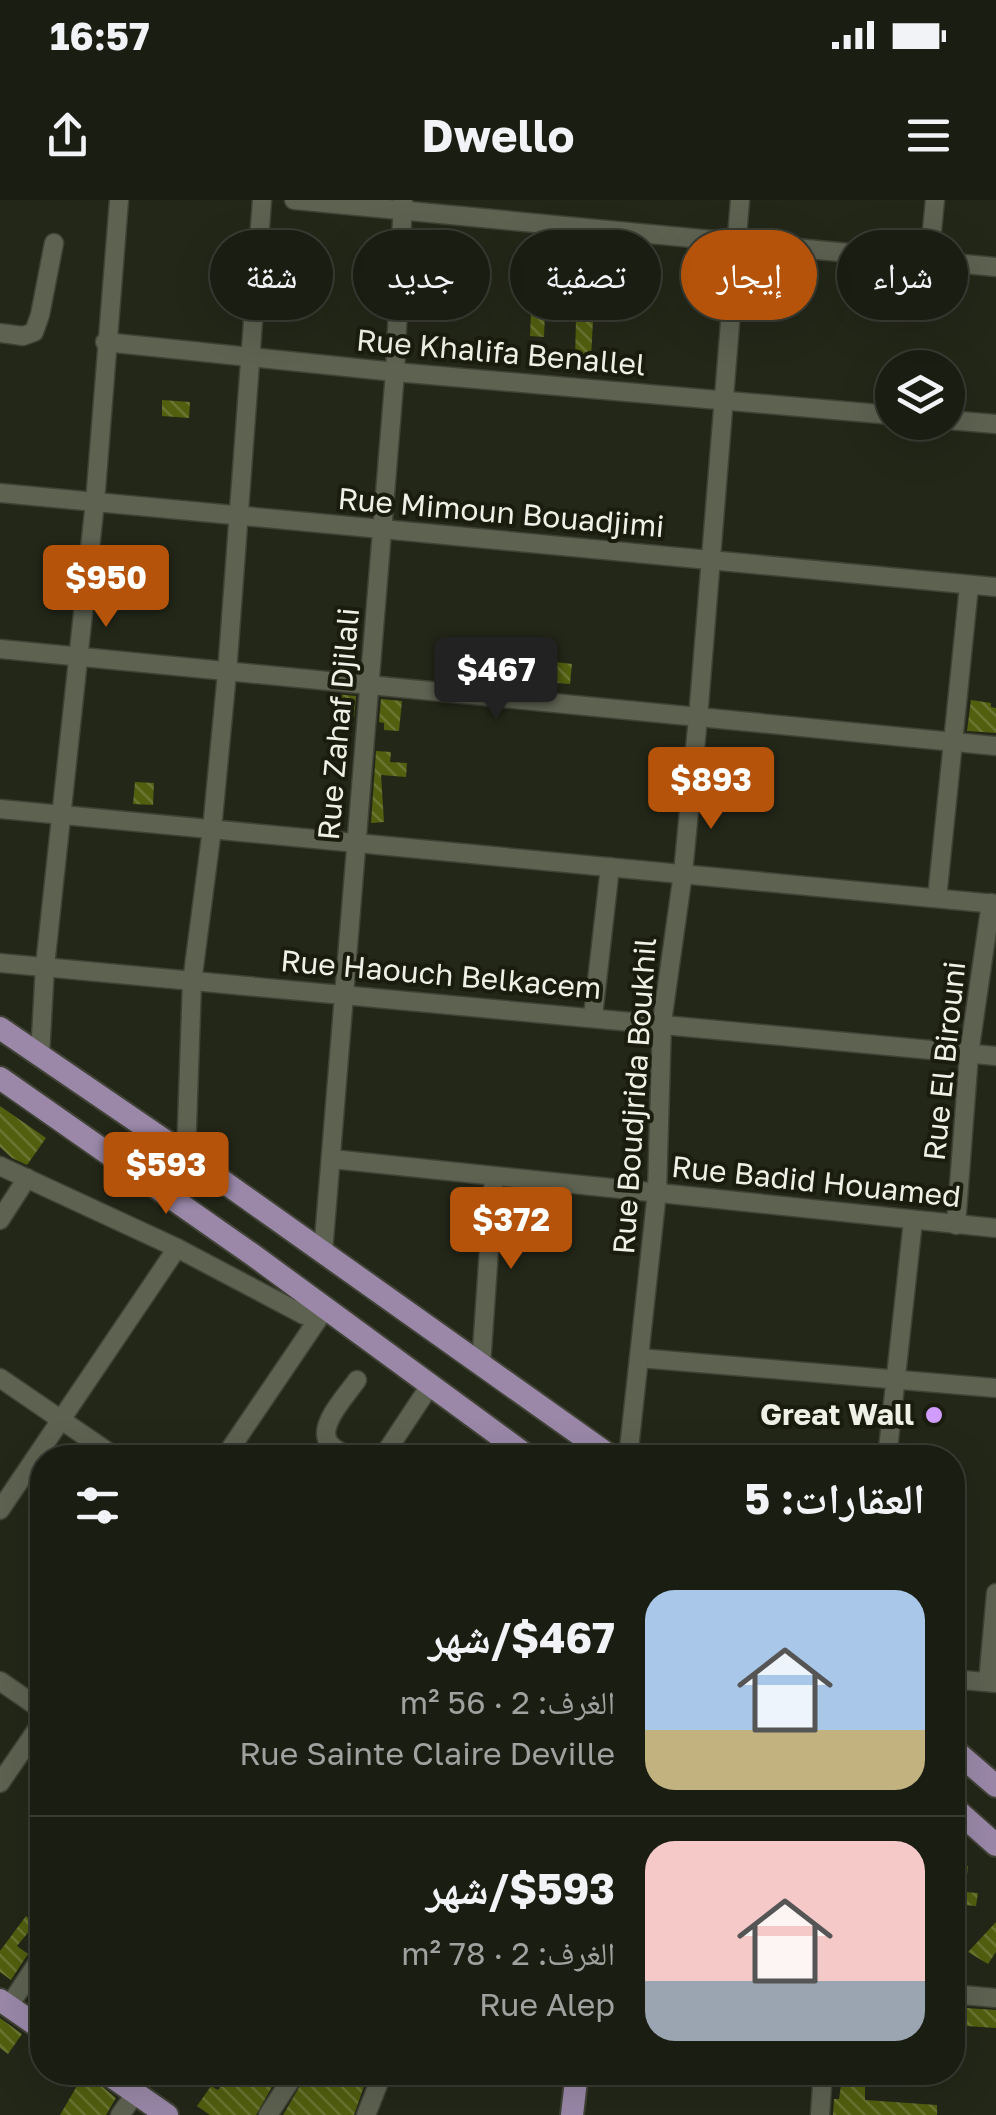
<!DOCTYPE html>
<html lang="ar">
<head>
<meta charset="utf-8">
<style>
  body { margin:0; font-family:"Golos Text","Noto Naskh Arabic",sans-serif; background:#23261b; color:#f1f3f6; direction:rtl; height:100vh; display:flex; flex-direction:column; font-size:38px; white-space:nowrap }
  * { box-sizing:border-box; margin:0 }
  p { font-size:32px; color:#9fa29f }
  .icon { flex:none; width:55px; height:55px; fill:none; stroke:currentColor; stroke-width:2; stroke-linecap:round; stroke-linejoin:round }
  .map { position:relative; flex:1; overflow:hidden; direction:ltr }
  .side { position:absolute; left:30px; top:1245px; width:935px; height:640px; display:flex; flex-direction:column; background:#1a1d12; border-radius:40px; box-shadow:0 10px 40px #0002,0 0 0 2px #383b32; direction:rtl }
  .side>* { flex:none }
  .top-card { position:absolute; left:30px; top:30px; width:938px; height:90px; direction:rtl; display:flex; gap:20px }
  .buttons { position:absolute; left:875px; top:150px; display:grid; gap:20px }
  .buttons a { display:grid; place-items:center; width:90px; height:90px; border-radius:50%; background:#1a1d12; box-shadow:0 10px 40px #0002,0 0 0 2px #383b32; font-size:50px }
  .price { position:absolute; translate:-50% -85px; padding:0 22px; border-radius:10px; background:#b45309; color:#fff; font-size:32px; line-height:65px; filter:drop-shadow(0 2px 5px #0008) }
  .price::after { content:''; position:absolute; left:50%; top:60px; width:30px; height:22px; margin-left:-15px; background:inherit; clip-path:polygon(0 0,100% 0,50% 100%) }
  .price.on { background:#222; color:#fff }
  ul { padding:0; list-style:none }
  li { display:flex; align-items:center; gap:30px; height:250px; padding:0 40px }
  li+li { border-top:2px solid #383b32 }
  li span { display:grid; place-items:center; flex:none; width:280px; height:200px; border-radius:30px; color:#555 }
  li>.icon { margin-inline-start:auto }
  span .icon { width:120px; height:120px; fill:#fffc; stroke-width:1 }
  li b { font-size:42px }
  h2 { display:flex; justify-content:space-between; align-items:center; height:120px; padding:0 40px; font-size:42px }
  .tag { padding:0 35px; border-radius:45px; background:#1a1d12; box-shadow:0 10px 40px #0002,0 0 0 2px #383b32; font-size:35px; line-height:90px }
  .tag.on { background:#b45309; color:#fff }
  .status { display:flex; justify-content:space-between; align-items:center; height:70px; padding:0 50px; background:#1a1d12; direction:ltr }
  .status svg { height:28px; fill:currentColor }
  header { display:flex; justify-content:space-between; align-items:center; height:130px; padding:0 40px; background:#1a1d12; font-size:45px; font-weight:700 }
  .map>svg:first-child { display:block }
  .building { fill:url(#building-back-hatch) }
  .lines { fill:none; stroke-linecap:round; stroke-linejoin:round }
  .minor-casing { stroke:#3f4235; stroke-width:21 }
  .major-casing { stroke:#3f4235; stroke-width:26 }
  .minor { stroke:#5e6251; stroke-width:18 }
  .major { stroke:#9b88a9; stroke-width:22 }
  .poi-dot { fill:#d09dff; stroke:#1a1d0e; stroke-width:4 }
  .labels { text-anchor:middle; stroke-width:8; stroke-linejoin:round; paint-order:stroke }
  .street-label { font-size:30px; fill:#eff1e7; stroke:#1a1d0e }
  .poi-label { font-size:30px; font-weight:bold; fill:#eff1e7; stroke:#1a1d0e; text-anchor:end }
</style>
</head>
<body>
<div class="status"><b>16:57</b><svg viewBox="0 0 49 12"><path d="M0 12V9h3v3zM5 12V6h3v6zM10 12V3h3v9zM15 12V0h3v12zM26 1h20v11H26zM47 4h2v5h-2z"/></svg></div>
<header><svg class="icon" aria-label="menu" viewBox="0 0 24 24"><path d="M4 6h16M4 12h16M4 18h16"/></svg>Dwello<svg class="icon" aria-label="share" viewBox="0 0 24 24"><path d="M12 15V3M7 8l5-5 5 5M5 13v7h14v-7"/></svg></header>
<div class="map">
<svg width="996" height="1915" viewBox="0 0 996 1915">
  <defs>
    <pattern id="building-back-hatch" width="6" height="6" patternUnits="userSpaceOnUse" patternTransform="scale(2.5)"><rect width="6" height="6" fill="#525f0f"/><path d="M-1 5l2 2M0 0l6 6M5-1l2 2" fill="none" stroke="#6b7632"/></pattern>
  </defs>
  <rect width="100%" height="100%" fill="#232718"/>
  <g class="building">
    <path d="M531,112L545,113L544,137L530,136Z"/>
    <path d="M576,119L593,120L591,159H575Z"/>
    <path d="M162,200L190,202L189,218L162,216Z"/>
    <path d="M504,446H531V459L572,464L570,484L504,479Z"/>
    <path d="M334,494L356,496L354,518L333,516Z"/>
    <path d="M381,499L402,501L399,531L384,530V523L379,522Z"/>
    <path d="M971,500L991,503V507L996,508V533L967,531Z"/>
    <path d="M376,551L391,552L390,562L407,563L406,577L381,575L384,622L371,623Z"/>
    <path d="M135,582L154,583L153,605L133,604Z"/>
    <path d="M0,906L46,938L27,965L12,958L0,947Z"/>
    <path d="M952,1664L968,1666L965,1692L978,1693L976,1706L952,1704Z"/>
    <path d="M26,1716L35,1724L17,1746L28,1754L11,1780L0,1772V1751Z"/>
    <path d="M996,1722V1752L988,1764L968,1752Z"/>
    <path d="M952,1807L996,1810V1828L952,1825Z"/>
    <path d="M0,1818L22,1834L8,1854L0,1848Z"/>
    <path d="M85,1872L116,1898L106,1915H60Z"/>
    <path d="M230,1872H270L277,1878L256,1915H210L197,1906L211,1886L218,1890Z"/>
    <path d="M308,1872H369L354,1915H283Z"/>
    <path d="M843,1872H865V1900L937,1905V1915H833L834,1899H839Z"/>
  </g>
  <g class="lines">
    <g class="minor-casing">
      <g id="minor">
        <path d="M294,0L996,67"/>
        <path d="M929,61L935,0"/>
        <path d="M0,133L23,136L34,132L40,115L54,43"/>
        <path d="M105,142L395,172L892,215"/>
        <path d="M948,220L996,224"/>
        <path d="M0,293L996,387"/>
        <path d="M0,449L996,546"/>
        <path d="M0,609L996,704"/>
        <path d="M937,698L969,386"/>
        <path d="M0,763L996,856"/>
        <path d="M593,816L610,667"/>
        <path d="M40,855L45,766L95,302L119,0"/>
        <path d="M186,955L192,782L212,629L227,473L262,0"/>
        <path d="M332,959L996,1028"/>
        <path d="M0,966L177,1048L304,1115L325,1109"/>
        <path d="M0,1020L27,978"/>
        <path d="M956,1025L969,854L991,703"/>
        <path d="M323,1052L395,172L403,0"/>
        <path d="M639,1158L996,1188"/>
        <path d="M481,1165L494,977"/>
        <path d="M0,1178L117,1258"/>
        <path d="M224,1258L325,1109"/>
        <path d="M351,1258C345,1254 335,1250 330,1244C315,1227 347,1195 357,1180"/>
        <path d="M382,1258L431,1184"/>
        <path d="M628,1258L657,992L662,822L683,673L698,518L740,0"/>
        <path d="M887,1258L913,1021"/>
        <path d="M0,1310L177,1048"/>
        <path d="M952,1479L996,1483"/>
        <path d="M0,1481L42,1510"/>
        <path d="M988,1482L996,1393"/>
        <path d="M0,1583L42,1522"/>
        <path d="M952,1794L996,1798"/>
        <path d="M9,1806L42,1756"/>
        <path d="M120,1915L135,1894"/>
        <path d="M268,1915L296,1872"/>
        <path d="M366,1915L383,1872"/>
        <path d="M820,1915L823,1872"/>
      </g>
    </g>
    <g class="major-casing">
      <g id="major">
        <path d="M0,828L186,955L613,1258"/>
        <path d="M0,878L253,1055L530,1258"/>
        <path d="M952,1548L996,1586"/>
        <path d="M952,1606L996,1645"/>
        <path d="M0,1800L42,1829"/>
        <path d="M105,1872L167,1915"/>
        <path d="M572,1915L577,1872"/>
      </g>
    </g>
    <use href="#minor" class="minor"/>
    <use href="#major" class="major"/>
  </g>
  <circle class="poi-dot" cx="934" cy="1215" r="10"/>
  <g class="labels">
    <g class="street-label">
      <text transform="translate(501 153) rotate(5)" y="10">Rue Khalifa Benallel</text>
      <text transform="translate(501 313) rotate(5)" y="10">Rue Mimoun Bouadjimi</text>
      <text transform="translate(339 524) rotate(-85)" y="10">Rue Zahaf Djilali</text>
      <text transform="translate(441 775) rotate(5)" y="10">Rue Haouch Belkacem</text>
      <text transform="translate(945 861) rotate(-84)" y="10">Rue El Birouni</text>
      <text transform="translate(635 896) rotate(-86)" y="10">Rue Boudjrida Boukhil</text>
      <text transform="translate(816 982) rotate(6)" y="10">Rue Badid Houamed</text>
    </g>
    <g class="poi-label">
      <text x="914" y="1225">Great Wall</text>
    </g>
  </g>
</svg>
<div class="buttons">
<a><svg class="icon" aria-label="layers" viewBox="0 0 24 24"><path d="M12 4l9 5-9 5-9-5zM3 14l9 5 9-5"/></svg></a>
</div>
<b class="price" style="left:106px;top:430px">$950</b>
<b class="price on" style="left:496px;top:522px">$467</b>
<b class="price" style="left:711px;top:632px">$893</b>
<b class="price" style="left:166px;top:1017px">$593</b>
<b class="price" style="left:511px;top:1072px">$372</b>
<div class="top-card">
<a class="tag">شراء</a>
<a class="tag on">إيجار</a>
<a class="tag">تصفية</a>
<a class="tag">جديد</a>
<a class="tag">شقة</a>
</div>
<section class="side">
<h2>العقارات: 5<svg class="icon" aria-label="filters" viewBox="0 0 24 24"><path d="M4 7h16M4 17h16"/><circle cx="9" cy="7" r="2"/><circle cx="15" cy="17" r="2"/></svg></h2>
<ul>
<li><span style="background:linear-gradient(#a9c7e8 70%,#c2b280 0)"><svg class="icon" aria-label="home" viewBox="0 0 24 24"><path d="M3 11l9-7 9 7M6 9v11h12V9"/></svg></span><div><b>$467/شهر</b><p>الغرف: 2 · 56 m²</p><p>Rue Sainte Claire Deville</p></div></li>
<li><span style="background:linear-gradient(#f6c9c9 70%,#9aa5b1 0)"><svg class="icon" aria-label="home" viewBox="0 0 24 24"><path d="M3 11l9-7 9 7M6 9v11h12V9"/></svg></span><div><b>$593/شهر</b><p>الغرف: 2 · 78 m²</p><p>Rue Alep</p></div></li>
</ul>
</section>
</div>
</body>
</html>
